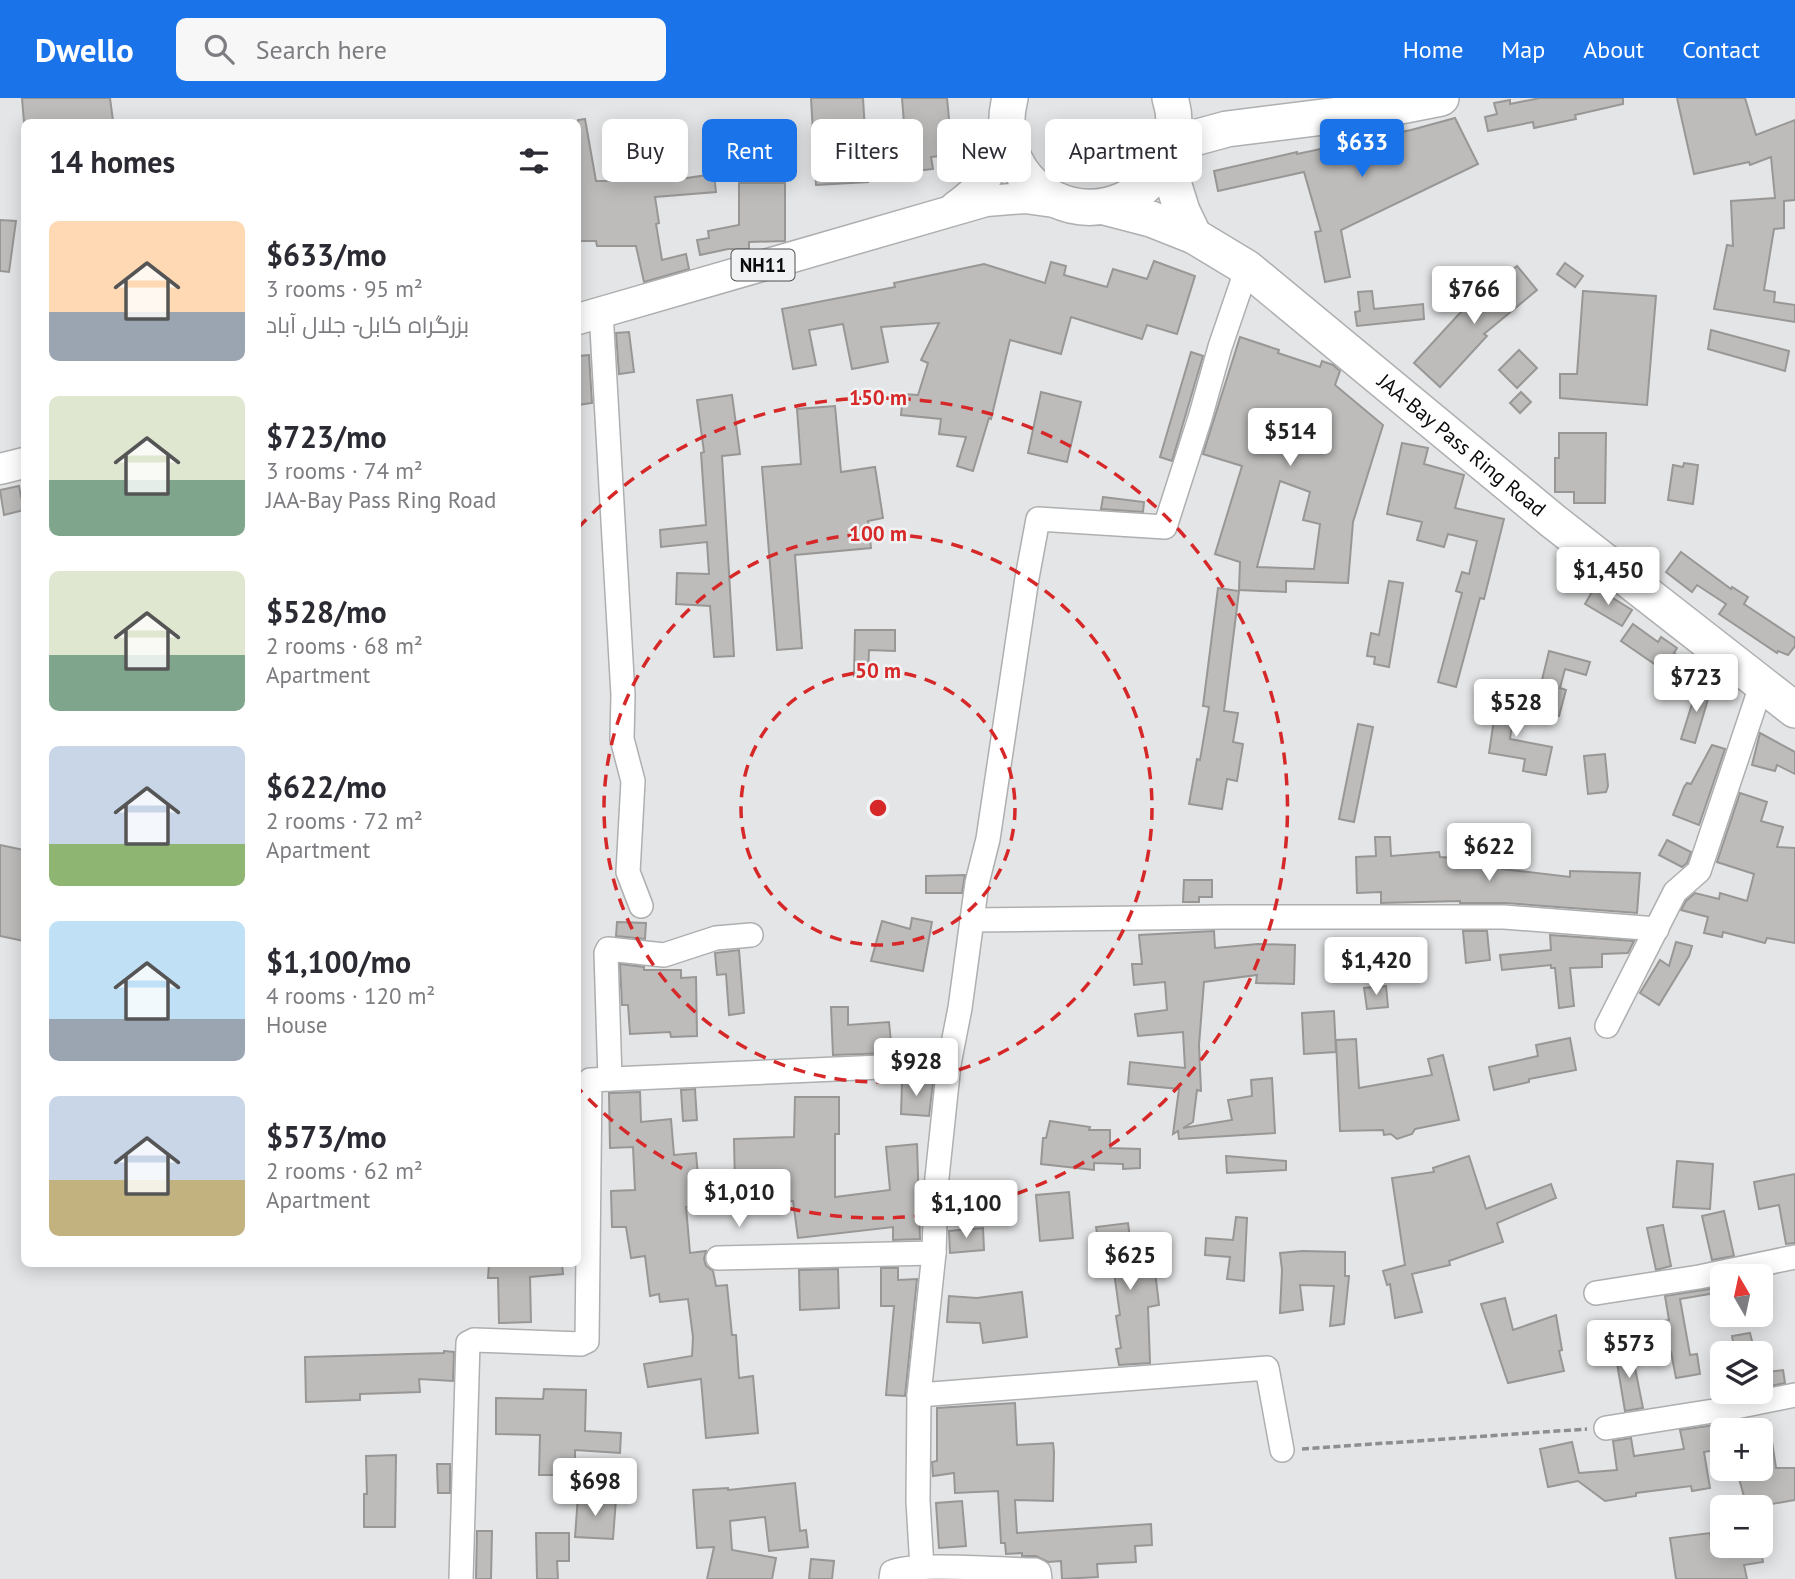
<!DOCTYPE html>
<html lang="en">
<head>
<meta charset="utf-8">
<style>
  body { margin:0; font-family:"PT Sans",Cairo,sans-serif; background:#f7f7f7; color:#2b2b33; height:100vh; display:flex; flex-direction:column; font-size:26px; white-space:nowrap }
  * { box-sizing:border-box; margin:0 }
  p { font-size:23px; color:#7c7c81 }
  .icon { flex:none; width:38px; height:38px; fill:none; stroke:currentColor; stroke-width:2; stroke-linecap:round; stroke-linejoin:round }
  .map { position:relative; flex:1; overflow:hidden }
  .details { position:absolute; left:21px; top:21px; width:560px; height:1148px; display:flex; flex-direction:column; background:#fff; border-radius:10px; box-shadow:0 4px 18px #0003 }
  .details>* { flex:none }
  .guide { position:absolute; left:602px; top:21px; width:665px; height:63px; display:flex; gap:14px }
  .needle { width:46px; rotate:351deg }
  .controls { position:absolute; left:1710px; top:1166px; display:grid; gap:14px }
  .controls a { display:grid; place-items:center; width:63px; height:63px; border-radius:10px; background:#fff; box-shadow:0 4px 18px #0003; font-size:35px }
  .price { position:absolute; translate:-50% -60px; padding:0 16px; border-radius:7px; background:#fff; color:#222; font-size:23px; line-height:46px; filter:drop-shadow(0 2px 4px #0008) }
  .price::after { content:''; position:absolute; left:50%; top:42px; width:21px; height:16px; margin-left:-10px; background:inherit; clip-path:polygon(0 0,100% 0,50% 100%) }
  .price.on { background:#1a73e8; color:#fff }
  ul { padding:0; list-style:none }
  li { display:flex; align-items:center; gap:21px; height:175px; padding:0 28px }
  li span { display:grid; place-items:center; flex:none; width:196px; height:140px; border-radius:10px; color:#555 }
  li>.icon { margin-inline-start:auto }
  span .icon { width:84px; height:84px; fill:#fffc; stroke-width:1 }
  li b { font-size:30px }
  h2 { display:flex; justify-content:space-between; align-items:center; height:84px; padding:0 28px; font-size:30px }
  .pill { padding:0 24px; border-radius:10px; background:#fff; box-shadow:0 4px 18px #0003; font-size:24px; line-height:63px }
  .pill.on { background:#1a73e8; color:#fff }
  header { display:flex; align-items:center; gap:42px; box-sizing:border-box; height:98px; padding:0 35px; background:#1a73e8; color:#fff }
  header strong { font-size:33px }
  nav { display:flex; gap:38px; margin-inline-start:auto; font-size:24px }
  .search { width:490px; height:63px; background:#f7f7f7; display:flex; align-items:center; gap:18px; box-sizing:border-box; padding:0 24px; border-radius:10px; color:#7c7c81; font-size:26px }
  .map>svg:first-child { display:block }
  .building { fill:#bdbcbb; stroke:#989796; stroke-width:2; fill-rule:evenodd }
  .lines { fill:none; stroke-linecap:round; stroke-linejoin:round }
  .minor-casing { stroke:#aeafb0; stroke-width:26 }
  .major-casing { stroke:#aeafb0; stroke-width:33 }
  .highway-casing { stroke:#aeafb0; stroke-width:38 }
  .path { stroke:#8e8e8f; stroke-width:3.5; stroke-dasharray:7 3.5; stroke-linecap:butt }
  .minor { stroke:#fff; stroke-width:23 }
  .major { stroke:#fff; stroke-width:30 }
  .highway { stroke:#fff; stroke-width:35 }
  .ring { fill:none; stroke:#d62828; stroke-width:3.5; stroke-dasharray:12 9 }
  .labels { text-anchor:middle; stroke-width:5; stroke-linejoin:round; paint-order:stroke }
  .shield { fill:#f1f2f3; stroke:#505051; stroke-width:2 }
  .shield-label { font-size:19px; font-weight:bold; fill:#0b0b0c }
  .street-label { font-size:21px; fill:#0b0b0c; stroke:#f1f2f3 }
  .centre { fill:#d62828; stroke:#f1f2f3; stroke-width:3.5 }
  .ring-label { font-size:21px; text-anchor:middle; font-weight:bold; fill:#d62828; stroke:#f1f2f3; stroke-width:5; stroke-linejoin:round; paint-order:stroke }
</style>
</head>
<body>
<header>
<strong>Dwello</strong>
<div class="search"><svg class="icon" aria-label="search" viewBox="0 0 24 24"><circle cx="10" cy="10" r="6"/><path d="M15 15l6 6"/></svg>Search here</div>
<nav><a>Home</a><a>Map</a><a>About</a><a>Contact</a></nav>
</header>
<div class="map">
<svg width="1795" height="1481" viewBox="0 0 1795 1481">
  <rect width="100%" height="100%" fill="#e4e5e6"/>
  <g class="building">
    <path d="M22,0H110L113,23L24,24Z"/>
    <path d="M811,0H863L868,84L816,87Z"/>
    <path d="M902,0H947L951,42L962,41L964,55L931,59L933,71L916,73L915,62L907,63Z"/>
    <path d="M1540,0H1623V6L1575,17L1576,21L1534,30L1533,24L1488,33L1485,19L1497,16L1494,5L1510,2V6Z"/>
    <path d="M1677,0H1745L1756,37L1795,22V102L1784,103V130L1774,131L1764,192L1775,194L1774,204L1795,207V224L1714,211L1727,147L1733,148L1731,103L1775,100L1771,59L1750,67L1749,64L1694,76Z"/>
    <path d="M1455,20L1478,66L1341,132L1350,179L1325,184L1315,134L1321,133L1304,74L1218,93L1214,73L1297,54V56L1411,32Z"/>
    <path d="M585,21L596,83H637V80L679,74L680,81L714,76L716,94L655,99L659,125L656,126L662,162L686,156L689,171L644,184L636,148H597L596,143H578V22Z"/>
    <path d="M739,85H785V143L749,144V151H728L700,157L697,142L709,140L708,133L739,127Z"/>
    <path d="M0,122L16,123L9,174L0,173Z"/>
    <path d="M1154,163L1195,178L1177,236L1147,227L1142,241L1071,219L1061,256L1010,242L991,321L989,320L973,373L957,368L966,339L939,336L941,321L901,317L903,296L918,297L928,265L921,262L939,225L881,229L888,264L852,271L843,226L809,232L816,267L793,271L782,211L895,189L894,185L984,166L1045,185L1051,164L1066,168L1064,177L1107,189L1113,171L1147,181Z"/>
    <path d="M1565,165L1583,178L1575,189L1557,176Z"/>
    <path d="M1517,168L1537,192L1484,236L1487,238L1440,289L1414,265L1459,216Z"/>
    <path d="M1372,193L1374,211L1423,206L1424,221L1357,228L1355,214L1360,213L1358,194Z"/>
    <path d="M1583,193L1656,198L1647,307L1560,300V276H1577Z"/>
    <path d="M1711,232L1789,253L1785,273L1708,251Z"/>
    <path d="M629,234L634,274L619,276L616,235Z"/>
    <path d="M1240,239L1279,252L1278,255L1320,269L1322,263L1333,267L1340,273L1335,287L1383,327L1353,424L1348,485L1286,483V494L1239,492L1240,464L1215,456L1242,368L1203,356ZM1280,383L1310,394L1303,422L1320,426L1314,471L1257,469Z"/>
    <path d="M1519,252L1537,270L1517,290L1499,272Z"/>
    <path d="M1191,254L1203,258L1172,363L1160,359Z"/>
    <path d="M589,257L592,305L578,307V258Z"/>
    <path d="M1041,294L1081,304L1067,364L1028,355Z"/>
    <path d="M1521,294L1531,304L1520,315L1510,305Z"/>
    <path d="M732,297L740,356L722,358L734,558L714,559L710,508L676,506L677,475L709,476L707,444L661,449L660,432L706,427L701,355L704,354L697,302Z"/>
    <path d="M835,308L841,374L875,369L883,420L868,423L871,450L795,457L802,550L777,552L762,369L801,366L797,311Z"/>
    <path d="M1559,335H1606L1605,405H1574V394H1555V360H1559Z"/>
    <path d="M1402,345L1428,350L1424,366L1464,377L1455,410L1504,421L1484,501L1480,500L1456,589L1438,584L1462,495L1456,493L1462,474L1469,476L1477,443L1448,436L1444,449L1417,442L1422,424L1387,416Z"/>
    <path d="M1684,365L1698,367L1693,406L1668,402L1673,367L1683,369Z"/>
    <path d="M19,388L21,399L24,398V412L4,417L0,392Z"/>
    <path d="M1103,399L1144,404L1143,414L1101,411Z"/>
    <path d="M1681,454L1731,491L1732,489L1748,499L1744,506L1795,540V548L1788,557L1778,553L1777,555L1719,516L1726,506L1697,487L1692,494L1666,474Z"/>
    <path d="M1389,483L1403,485L1389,569L1374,566L1375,559L1367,558L1371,535L1379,537Z"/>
    <path d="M1595,489L1632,512L1622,528L1585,506Z"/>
    <path d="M1218,490L1239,493L1224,613L1238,615L1233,644L1243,646L1237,683L1227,681L1222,711L1189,706L1197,661L1200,662L1209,609L1203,608Z"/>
    <path d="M1633,526L1658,544L1661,539L1677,550L1674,555L1696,571L1685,587L1621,543Z"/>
    <path d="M855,532H895V553L869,552L868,579L854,578Z"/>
    <path d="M1549,553L1590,564L1586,577L1565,571L1560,590L1566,592L1559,618L1535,611Z"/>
    <path d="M1698,587L1711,591L1695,645L1681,641Z"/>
    <path d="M1498,595L1516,598L1510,641L1552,649L1546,677L1523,673L1525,661L1489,655Z"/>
    <path d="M1358,626L1373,629L1354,724L1339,721Z"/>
    <path d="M1760,635L1795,654V676L1777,667L1775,673L1752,667Z"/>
    <path d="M1712,647L1725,651L1699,727L1673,717L1684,689L1687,685L1691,686Z"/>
    <path d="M1605,656L1608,688L1606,694L1588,696L1584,658Z"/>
    <path d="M1740,695L1767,704L1761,723L1783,729L1777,749L1795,750V845L1767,840L1765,845L1723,834L1722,839L1704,835L1708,819L1681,812L1686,803L1695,795L1719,801L1720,795L1747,803L1754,776L1717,764Z"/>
    <path d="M1375,739H1390L1391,758L1439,754L1440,759L1471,761V764L1502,765V771L1570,779V773L1640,775L1637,815L1505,805H1460V803L1381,805V794L1357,795L1356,759L1376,758Z"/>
    <path d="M1667,742L1691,754L1687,765L1682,769L1659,757Z"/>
    <path d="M0,747L24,752V843L0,838Z"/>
    <path d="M965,777L962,795H926V778Z"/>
    <path d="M1184,782H1212V799H1199V804H1183Z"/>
    <path d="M912,820L932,824L923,873L871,863L882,823L910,831Z"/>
    <path d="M617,824L646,825L645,841L616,838Z"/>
    <path d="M1214,833L1215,850L1258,846L1295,847L1294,886L1256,885L1257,877L1204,884L1199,947L1201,993L1197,992L1193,1024L1183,1030L1232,1022L1228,1002L1252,998L1251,982L1272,980L1275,1035L1179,1041L1178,1033L1173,1036L1179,991L1128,986L1130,964L1185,970L1183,934L1138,938L1135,916L1167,912L1165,884L1134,887L1132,866H1142L1139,837Z"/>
    <path d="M1463,833H1487L1490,862L1466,865Z"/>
    <path d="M1550,837L1634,843L1628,855L1602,856V869L1570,870L1574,908L1559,910L1555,870H1551V867L1502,872L1500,857L1551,852Z"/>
    <path d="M1676,844L1692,848L1689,858L1659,907L1640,895L1660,862L1669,868Z"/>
    <path d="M739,852L744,915L729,917L726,876L717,877L715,855Z"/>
    <path d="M620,866L644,869V872H681V880L696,879L697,938L671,939L670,934L630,936L628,907H622Z"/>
    <path d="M1386,888L1388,909L1367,911L1364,890Z"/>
    <path d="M831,909H848V927L889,924L892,955L833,957Z"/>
    <path d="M1334,913L1336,954L1304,956L1302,915Z"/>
    <path d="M1570,940L1576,972L1529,981V984L1494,992L1489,969L1538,958L1536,947Z"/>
    <path d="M1356,941L1359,990L1432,977L1428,961L1443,957L1459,1022L1415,1031L1412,1036L1397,1041L1391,1036L1384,1037L1383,1032L1340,1033L1336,942Z"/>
    <path d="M902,984L933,985L929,1018L901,1016Z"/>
    <path d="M695,991L697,1022L683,1023L681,992Z"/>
    <path d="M640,994L641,1024L671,1021L674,1057L696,1055L699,1089L735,1087L734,1041L794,1039L795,999H839V1036H835V1099L890,1092L886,1049L917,1046L920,1141L893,1142V1129L798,1140L793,1103L730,1105L686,1109L690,1155L706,1153L704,1161L706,1168L713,1173L716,1188L727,1187L732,1237H736L739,1280L753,1278L758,1335L706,1340L701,1281L648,1289L644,1266L692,1258L693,1239L688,1201L660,1204L659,1196L650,1198L645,1158L631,1160L626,1129H612L611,1093L635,1092L633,1049L610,1050L609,995Z"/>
    <path d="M1050,1023L1090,1029L1089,1032H1110V1050L1140,1051V1070L1123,1071V1066L1094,1065V1072L1041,1066L1043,1040H1046Z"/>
    <path d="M1226,1058L1286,1063V1072L1227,1075Z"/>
    <path d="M1469,1058L1486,1111L1551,1086L1556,1100L1497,1125L1503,1144L1449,1163L1450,1167L1412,1176L1422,1214L1395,1220L1390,1186L1387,1187L1383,1173L1405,1167L1392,1080L1434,1074L1433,1070Z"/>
    <path d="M1677,1063L1713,1066L1710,1111L1673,1109Z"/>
    <path d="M1795,1076V1145L1786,1146L1779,1107L1759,1111L1754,1084Z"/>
    <path d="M1069,1094L1073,1140L1040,1143L1036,1097Z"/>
    <path d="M1724,1113L1734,1158L1712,1162L1702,1118Z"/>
    <path d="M1236,1119L1247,1120L1244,1183L1227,1181L1230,1159L1205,1157L1206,1140L1233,1142Z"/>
    <path d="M1128,1125L1132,1156L1147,1153L1151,1174L1155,1173L1159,1207L1148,1209L1150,1265L1119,1267L1116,1251L1121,1250L1116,1218L1120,1217L1114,1174L1104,1175L1096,1129Z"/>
    <path d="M1663,1127L1671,1168L1656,1172L1647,1130Z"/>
    <path d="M983,1130L984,1152L950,1155L949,1133Z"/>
    <path d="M1302,1153L1345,1154V1178H1349L1344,1226L1330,1228L1334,1188L1300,1187L1303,1212L1280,1215L1282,1172L1280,1155Z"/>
    <path d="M489,1166H562L563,1176L530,1179L531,1224L499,1225L498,1180H488Z"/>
    <path d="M881,1170H898V1182L917,1181L905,1298L886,1297L894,1208H881Z"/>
    <path d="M838,1171L839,1210L800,1212L799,1172Z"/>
    <path d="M1722,1189V1194L1680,1201L1690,1257L1697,1256L1700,1276L1676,1280L1671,1254L1664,1255L1658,1224L1669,1222L1665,1198Z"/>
    <path d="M1022,1194L1027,1239L983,1245L980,1225L947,1224L949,1198L977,1200Z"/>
    <path d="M1505,1200L1513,1232L1556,1217L1562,1252L1559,1253L1564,1273L1508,1285L1481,1206Z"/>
    <path d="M1750,1235L1755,1255H1735L1732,1238Z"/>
    <path d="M1631,1250L1643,1310L1625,1313L1615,1253Z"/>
    <path d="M444,1253L454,1254L453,1283L419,1281L420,1294L360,1296V1302L306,1304L305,1259L444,1255Z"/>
    <path d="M1783,1272L1785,1285L1760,1290V1275Z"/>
    <path d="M544,1291L586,1292L585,1333L621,1335L620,1355L575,1352V1377H539L540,1337L496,1336V1300L543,1301Z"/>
    <path d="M1015,1305L1017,1347L1053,1345L1054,1354L1053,1403L1015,1402L1017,1435L1151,1426L1152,1447L1135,1448L1136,1464L1097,1466L1098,1479L1062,1481L1061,1463L1048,1464L1036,1458H1022V1455L1006,1456L1005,1445H1001L998,1393L955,1395L954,1375L933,1378L932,1364L937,1363V1310Z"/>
    <path d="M1760,1323H1769L1776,1370H1795V1402L1766,1407L1767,1409H1747L1736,1370H1760Z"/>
    <path d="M1722,1326V1351L1704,1354L1710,1390L1692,1393L1691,1388L1636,1395V1398L1605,1403L1578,1383L1548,1389L1540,1351L1572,1344L1579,1375L1617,1372L1613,1343L1631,1340L1634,1358L1684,1351L1680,1332Z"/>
    <path d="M396,1357L395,1429H364V1396H367L366,1358Z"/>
    <path d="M437,1366H450V1395H438Z"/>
    <path d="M795,1385L800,1433L806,1432L808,1449L769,1453L765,1419L730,1423L732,1452L776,1460L772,1481H707L714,1449L697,1450L693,1392L728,1390V1392Z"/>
    <path d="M578,1398L616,1401L613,1441L575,1439Z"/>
    <path d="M962,1403L966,1448L939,1450L936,1405Z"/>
    <path d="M477,1433H492L491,1481H476Z"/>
    <path d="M536,1435H569V1463H557L558,1481H537Z"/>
    <path d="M1710,1435L1711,1442L1722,1440V1447H1760L1763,1464L1744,1467L1747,1481H1676L1670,1440Z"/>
    <path d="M811,1461L834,1463L832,1481H809Z"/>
  </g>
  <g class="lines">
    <g class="minor-casing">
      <g id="minor">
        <path d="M601,214L623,597L622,641L633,683L628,774L641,808"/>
        <path d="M972,822L1224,819H1504L1657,831"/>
        <path d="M1607,928L1675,794L1699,773L1762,585"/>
        <path d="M610,981L606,855L608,851L664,857L716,840L751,837"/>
        <path d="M718,1160L934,1155"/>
        <path d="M1596,1195L1699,1179L1795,1159"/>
        <path d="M919,1297L1267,1270L1282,1352"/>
        <path d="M1606,1330L1726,1311L1795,1297"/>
        <path d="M922,1470L918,1403L919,1297L934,1155L936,1089L949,966L960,910L977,785L988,741L1027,480L1038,421L1165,429L1200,320L1220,249L1247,170"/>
        <path d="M461,1481L468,1245L474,1242L581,1246L587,1243L590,982L949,966"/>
        <path d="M891,1481L892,1474C914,1464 1005,1472 1035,1472L1039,1474L1040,1481"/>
      </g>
    </g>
    <g class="major-casing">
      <g id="major">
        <path d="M955,109C983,89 994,72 1006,40"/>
        <path d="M578,221L986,103L1025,100L1061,105"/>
        <path d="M0,371L24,365"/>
      </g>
    </g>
    <g class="highway-casing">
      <g id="highway">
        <path d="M1010,0C986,95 1102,151 1160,71C1174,51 1178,24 1170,0"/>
        <path d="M1172,46L1227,31L1380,12L1441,0"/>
        <path d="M1166,62L1182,113L1194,138"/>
        <path id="s1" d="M1105,109L1151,121L1194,138L1247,170L1553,423L1795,612"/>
      </g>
    </g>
    <path class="path" d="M1302,1351L1587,1331"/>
    <use href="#minor" class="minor"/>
    <use href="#major" class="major"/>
    <use href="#highway" class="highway"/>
  </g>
  <g class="ring">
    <circle cx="878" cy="710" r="137"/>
    <circle cx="878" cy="710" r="274"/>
    <path d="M578 430A410 410 0 1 1 578 990"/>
  </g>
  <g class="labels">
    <rect class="shield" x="731.5" y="151.5" width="63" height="31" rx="5"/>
    <g class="shield-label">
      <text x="763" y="174">NH11</text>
    </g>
    <g class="street-label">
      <text dy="7" stroke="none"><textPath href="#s1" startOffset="434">JAA-Bay Pass Ring Road</textPath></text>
    </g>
  </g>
  <circle cx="878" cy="710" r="10" class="centre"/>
  <g class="ring-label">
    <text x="878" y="307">150 m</text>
    <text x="878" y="443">100 m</text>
    <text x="878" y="580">50 m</text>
  </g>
</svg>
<div class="controls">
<a><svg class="needle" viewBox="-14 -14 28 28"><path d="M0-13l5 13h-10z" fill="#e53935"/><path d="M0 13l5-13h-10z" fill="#7c7c81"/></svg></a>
<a><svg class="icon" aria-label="layers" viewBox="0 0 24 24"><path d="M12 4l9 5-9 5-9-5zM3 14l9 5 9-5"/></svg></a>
<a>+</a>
<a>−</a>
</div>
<b class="price on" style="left:1362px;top:81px">$633</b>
<b class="price" style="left:1474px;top:228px">$766</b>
<b class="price" style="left:1290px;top:370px">$514</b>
<b class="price" style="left:1608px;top:509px">$1,450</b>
<b class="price" style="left:1696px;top:616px">$723</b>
<b class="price" style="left:1516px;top:641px">$528</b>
<b class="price" style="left:1489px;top:785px">$622</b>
<b class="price" style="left:1376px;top:899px">$1,420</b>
<b class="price" style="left:916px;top:1000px">$928</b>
<b class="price" style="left:739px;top:1131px">$1,010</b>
<b class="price" style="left:966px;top:1142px">$1,100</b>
<b class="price" style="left:1130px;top:1194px">$625</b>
<b class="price" style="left:1629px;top:1282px">$573</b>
<b class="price" style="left:595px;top:1420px">$698</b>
<div class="guide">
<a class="pill">Buy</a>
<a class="pill on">Rent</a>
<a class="pill">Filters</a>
<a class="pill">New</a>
<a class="pill">Apartment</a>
</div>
<section class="details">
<h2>14 homes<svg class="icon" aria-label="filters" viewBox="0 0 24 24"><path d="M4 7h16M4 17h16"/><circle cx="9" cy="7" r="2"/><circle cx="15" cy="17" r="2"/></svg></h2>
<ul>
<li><span style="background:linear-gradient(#ffd9b3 65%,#9aa5b1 0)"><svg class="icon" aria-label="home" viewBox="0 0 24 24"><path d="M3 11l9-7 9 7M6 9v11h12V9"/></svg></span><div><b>$633/mo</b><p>3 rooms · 95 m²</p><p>بزرگراه کابل- جلال آباد</p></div></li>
<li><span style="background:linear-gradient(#dfe7d0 60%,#7fa58c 0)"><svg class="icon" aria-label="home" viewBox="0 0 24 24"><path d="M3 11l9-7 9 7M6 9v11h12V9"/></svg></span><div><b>$723/mo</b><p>3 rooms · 74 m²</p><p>JAA-Bay Pass Ring Road</p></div></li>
<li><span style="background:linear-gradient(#dfe7d0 60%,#7fa58c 0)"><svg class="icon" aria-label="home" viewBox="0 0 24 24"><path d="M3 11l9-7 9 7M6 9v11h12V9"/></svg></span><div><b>$528/mo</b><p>2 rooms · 68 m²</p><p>Apartment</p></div></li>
<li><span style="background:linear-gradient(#c9d6e8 70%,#8fb573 0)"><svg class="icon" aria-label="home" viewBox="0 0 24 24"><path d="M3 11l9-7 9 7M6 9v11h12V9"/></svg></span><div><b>$622/mo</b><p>2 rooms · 72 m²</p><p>Apartment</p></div></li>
<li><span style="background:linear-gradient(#bfe0f5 70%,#9aa5b1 0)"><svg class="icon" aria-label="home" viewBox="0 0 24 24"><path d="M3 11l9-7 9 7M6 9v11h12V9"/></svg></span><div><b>$1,100/mo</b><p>4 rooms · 120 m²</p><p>House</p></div></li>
<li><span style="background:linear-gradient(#c9d6e8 60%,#c2b280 0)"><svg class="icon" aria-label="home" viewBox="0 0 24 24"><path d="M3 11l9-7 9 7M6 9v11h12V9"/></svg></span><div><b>$573/mo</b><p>2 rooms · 62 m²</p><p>Apartment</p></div></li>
</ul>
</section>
</div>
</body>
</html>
